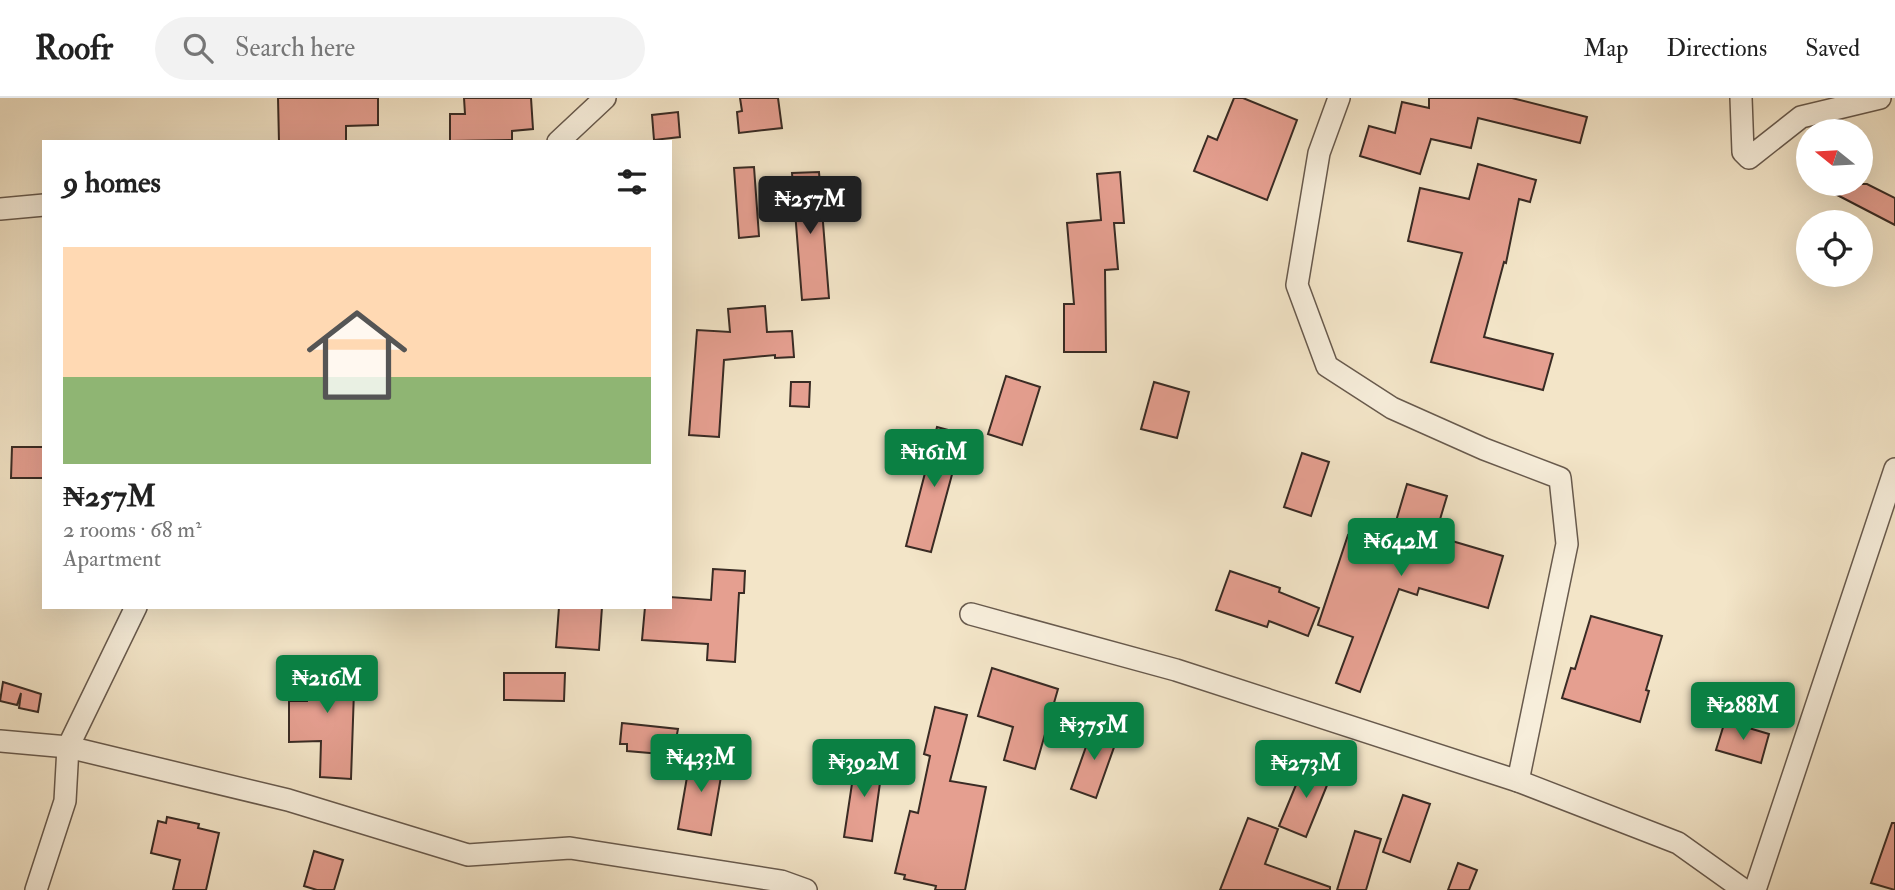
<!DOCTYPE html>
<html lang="en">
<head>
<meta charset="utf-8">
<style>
  body { margin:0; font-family:"IM FELL Double Pica",serif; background:#f2f2f2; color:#222; height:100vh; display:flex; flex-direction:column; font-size:26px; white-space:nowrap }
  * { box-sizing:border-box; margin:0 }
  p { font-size:23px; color:#767676 }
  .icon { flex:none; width:38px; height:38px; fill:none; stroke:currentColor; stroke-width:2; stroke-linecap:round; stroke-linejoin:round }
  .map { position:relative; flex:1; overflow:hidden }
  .sheet { position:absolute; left:42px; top:42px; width:630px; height:469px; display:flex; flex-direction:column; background:#fff; border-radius:0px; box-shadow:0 7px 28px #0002 }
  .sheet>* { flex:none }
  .needle { width:46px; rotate:288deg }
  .buttons { position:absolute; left:1796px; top:21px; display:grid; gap:14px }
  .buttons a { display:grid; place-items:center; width:77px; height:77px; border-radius:50%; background:#fff; box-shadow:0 7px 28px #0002; font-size:35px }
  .price { position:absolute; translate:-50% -60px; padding:0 16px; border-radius:7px; background:#0b8043; color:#fff; font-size:23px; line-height:46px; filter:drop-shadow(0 2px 4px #0008) }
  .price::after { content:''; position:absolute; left:50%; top:42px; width:21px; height:16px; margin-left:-10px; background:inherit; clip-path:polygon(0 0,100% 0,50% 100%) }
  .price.on { background:#222; color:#fff }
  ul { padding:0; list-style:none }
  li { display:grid; align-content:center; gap:14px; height:371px; padding:0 21px }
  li+li { border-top:2px solid #e0e0e0 }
  li span { display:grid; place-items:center; height:217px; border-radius:0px; color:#555 }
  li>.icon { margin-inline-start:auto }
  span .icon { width:126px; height:126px; fill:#fffc; stroke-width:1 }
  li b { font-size:30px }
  h2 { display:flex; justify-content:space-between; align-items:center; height:84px; padding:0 21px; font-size:30px }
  header { display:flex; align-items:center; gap:42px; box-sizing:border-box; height:98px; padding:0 35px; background:#fff; border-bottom:2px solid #e0e0e0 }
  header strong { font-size:33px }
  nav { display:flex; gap:38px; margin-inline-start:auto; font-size:24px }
  .search { width:490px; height:63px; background:#f2f2f2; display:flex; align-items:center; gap:18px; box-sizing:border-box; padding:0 24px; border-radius:38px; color:#767676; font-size:26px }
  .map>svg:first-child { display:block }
  .building { fill:#e59f90; stroke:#392b24; stroke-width:2 }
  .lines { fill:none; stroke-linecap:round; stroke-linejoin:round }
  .street-casing { stroke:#685a4d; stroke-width:24 }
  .street { stroke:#f7eedb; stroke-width:21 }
</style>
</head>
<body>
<header>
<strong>Roofr</strong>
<div class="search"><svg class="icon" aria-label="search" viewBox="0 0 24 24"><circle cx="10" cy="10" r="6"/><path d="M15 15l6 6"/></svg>Search here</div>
<nav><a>Map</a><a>Directions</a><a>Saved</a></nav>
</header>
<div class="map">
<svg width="1895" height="792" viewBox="0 0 1895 792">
  <rect width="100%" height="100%" fill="#f3e5c8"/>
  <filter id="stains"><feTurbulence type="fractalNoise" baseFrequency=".00286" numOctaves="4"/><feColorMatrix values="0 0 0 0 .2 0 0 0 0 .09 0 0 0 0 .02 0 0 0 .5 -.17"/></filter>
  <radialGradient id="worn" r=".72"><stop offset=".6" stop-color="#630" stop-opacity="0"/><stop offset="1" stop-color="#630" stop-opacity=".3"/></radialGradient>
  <g class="building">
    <path d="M278,0H378V27L346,28V44H279Z"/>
    <path d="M464,0H531L533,31L512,33V42L450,43V16H465Z"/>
    <path d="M740,0H778L782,30L739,35L737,14L742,13Z"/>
    <path d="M1234,0H1243L1297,22L1267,102L1194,73L1208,38L1217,42Z"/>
    <path d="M1429,0H1512L1587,19L1580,45L1478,20L1471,50L1431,41L1420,76L1360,58L1369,28L1395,35L1402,4L1429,10Z"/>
    <path d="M678,14L680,39L654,42L652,17Z"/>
    <path d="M1478,66L1536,82L1530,104L1519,101L1506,165L1504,164L1484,239L1553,256L1543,292L1431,264L1462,155L1408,143L1420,90L1469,101Z"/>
    <path d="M754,69L759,138L739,140L734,70Z"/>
    <path d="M819,74L829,200L802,202L792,75Z"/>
    <path d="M1120,74L1124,125H1114L1118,171L1105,172L1106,254H1064V206H1074L1067,125L1101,122L1097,76Z"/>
    <path d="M1816,86H1867L1895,100V127Z"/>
    <path d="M765,208L767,234L792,233L794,259L775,260V257L724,262L719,339L689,337L697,232L730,234L728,211Z"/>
    <path d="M1006,278L1040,289L1022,347L988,336Z"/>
    <path d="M791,284H810L809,309L790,308Z"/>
    <path d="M1154,284L1189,294L1177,340L1141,331Z"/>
    <path d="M937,329L963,336L931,454L906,448Z"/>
    <path d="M12,349H44V380H11Z"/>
    <path d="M1302,355L1329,364L1311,418L1284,409Z"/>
    <path d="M1407,386L1447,398L1435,438L1503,458L1488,510L1419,490L1417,497L1399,491L1360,594L1336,585L1353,539L1318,527L1348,437L1388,450Z"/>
    <path d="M713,471L745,473L744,495H739L735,564L707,562L708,546L642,542L645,509H670V499L711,502Z"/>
    <path d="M1230,473L1280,490L1279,494L1319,510L1308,538L1269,523L1267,529L1216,512Z"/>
    <path d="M559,509H602L599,552L556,549Z"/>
    <path d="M1591,518L1662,538L1646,592L1649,593L1640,624L1562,600L1571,570L1575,571Z"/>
    <path d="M307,562L355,563L351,681L320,679L321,643L289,644V603H307Z"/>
    <path d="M992,570L1058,591L1035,671L1004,662L1013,629L978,618Z"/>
    <path d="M504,575H565L564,603L504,602Z"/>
    <path d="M3,584L41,596L38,614L19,610L21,595L17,607L0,603Z"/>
    <path d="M935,609L967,617L950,683L986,689L965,792H935L936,788L904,781L905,777L895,775L910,713L918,715L930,658L924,656Z"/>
    <path d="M1725,623L1769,636L1761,665L1716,652Z"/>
    <path d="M622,625L678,631L673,657L627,653V646H620Z"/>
    <path d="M1093,629L1118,638L1096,700L1071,691Z"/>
    <path d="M691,656L724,661L711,737L678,731Z"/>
    <path d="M856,659L883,663L872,743L844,739Z"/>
    <path d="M1305,665L1332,675L1306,739L1279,728Z"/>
    <path d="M1403,697L1430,706L1410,764L1383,754Z"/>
    <path d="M167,719L199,726L198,730L219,735L206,792H173L180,762L151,755L158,723L166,725Z"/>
    <path d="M1248,720L1278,731L1265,766L1330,789V792H1220Z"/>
    <path d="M1892,725H1895V792L1871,785Z"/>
    <path d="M1355,733L1381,741L1366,792H1337Z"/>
    <path d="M314,753L343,762L334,792H317L304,788Z"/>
    <path d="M1458,765L1477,772L1469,792H1448Z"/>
  </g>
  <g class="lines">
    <g class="street-casing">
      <g id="street">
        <path d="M1339,0L1319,55L1297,187L1327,268L1392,310L1484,351L1560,380L1567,446L1518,683"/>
        <path d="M1741,0L1743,54L1749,60L1801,19L1880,0"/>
        <path d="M558,44L605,0"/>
        <path d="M0,111L44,107"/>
        <path d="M971,516L1176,572L1518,683L1678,745L1744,792"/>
        <path d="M0,643L68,649L288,702L468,757L570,750L781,783L806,792"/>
        <path d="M36,792L65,703L68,649L136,509"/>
        <path d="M1755,792L1895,371"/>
      </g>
    </g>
    <use href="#street" class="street"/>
  </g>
  <rect width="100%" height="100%" filter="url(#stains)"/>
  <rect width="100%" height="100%" fill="url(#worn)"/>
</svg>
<div class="buttons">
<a><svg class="needle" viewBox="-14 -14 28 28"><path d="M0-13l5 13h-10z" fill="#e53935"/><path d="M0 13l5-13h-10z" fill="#767676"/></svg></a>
<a><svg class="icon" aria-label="locate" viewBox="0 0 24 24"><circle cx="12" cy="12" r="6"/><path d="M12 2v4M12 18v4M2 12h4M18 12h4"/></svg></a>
</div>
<b class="price on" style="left:810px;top:138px">₦257M</b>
<b class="price" style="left:934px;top:391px">₦161M</b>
<b class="price" style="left:1401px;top:480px">₦642M</b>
<b class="price" style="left:327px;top:617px">₦216M</b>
<b class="price" style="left:1743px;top:644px">₦288M</b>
<b class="price" style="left:1094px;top:664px">₦375M</b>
<b class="price" style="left:701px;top:696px">₦433M</b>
<b class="price" style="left:864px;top:701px">₦392M</b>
<b class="price" style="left:1306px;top:702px">₦273M</b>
<section class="sheet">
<h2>9 homes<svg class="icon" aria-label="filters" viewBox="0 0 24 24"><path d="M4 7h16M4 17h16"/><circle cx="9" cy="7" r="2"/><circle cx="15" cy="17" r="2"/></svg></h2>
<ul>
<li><span style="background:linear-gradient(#ffd9b3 60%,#8fb573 0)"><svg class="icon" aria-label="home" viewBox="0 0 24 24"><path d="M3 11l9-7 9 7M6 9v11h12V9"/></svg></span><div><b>₦257M</b><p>2 rooms · 68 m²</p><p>Apartment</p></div></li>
</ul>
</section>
</div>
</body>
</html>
